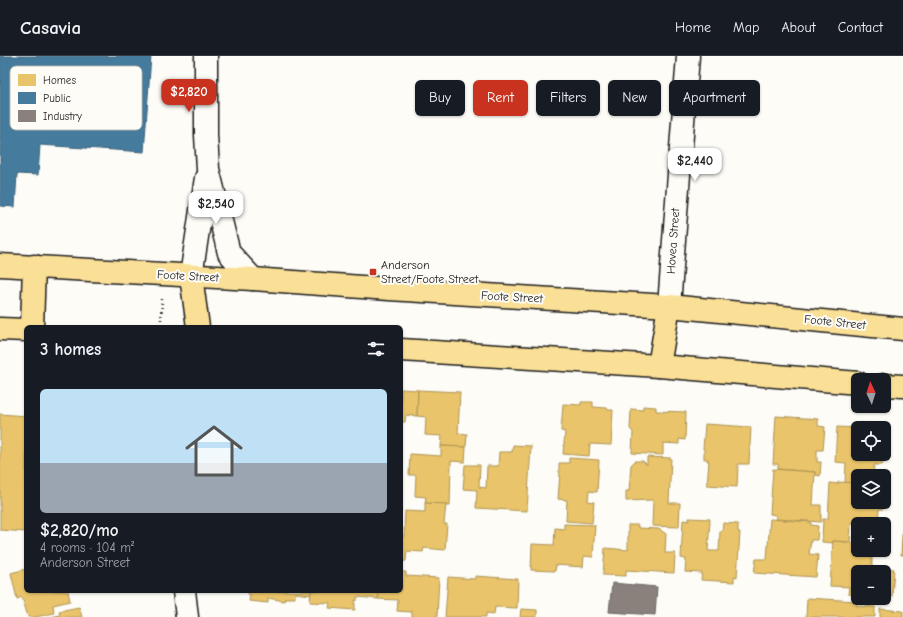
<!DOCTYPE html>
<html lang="en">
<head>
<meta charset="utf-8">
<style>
  body { margin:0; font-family:"Comic Neue",sans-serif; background:#20242c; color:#f1f3f6; height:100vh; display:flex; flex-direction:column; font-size:15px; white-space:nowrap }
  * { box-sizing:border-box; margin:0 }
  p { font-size:13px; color:#9ea1a6 }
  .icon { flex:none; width:22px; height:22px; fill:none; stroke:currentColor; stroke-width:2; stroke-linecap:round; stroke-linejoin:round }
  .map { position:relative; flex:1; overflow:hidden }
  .side { position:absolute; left:24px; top:269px; width:379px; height:268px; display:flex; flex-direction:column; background:#171b24; border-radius:6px; box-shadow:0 1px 3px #0004 }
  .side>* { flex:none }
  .banner { position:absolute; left:415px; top:24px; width:380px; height:36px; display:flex; gap:8px }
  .needle { width:26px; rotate:356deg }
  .controls { position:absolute; left:851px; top:317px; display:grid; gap:8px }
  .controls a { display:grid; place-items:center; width:40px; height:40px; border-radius:6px; background:#171b24; box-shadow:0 1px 3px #0004; font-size:20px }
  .price { position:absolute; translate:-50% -34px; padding:0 9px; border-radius:8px; background:#fff; color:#222; font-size:13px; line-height:26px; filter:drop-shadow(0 1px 2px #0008) }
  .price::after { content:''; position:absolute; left:50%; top:24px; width:12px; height:9px; margin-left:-6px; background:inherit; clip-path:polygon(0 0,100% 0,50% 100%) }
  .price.on { background:#c8321e; color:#fff }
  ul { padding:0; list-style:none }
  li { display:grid; align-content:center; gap:8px; height:212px; padding:0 16px }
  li+li { border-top:1px solid #363941 }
  li span { display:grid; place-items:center; height:124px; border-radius:6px; color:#555 }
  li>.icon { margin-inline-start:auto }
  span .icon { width:72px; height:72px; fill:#fffc; stroke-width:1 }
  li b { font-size:17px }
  h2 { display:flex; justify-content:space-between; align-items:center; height:48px; padding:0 16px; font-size:17px }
  .chip { padding:0 14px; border-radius:6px; background:#171b24; box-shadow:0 1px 3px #0004; font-size:14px; line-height:36px }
  .chip.on { background:#c8321e; color:#fff }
  header { display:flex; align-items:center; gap:24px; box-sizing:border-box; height:56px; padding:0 20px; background:#171b24; border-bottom:1px solid #363941 }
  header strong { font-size:19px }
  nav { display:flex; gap:22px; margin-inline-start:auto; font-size:14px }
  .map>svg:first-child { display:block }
  .homes { fill:#e9c46a; stroke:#ac9253 }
  .public { fill:#457b9d; stroke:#395e76 }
  .industry { fill:#8a817c; stroke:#69635f }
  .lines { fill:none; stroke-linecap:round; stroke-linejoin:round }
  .street-casing { stroke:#1c1c1c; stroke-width:25 }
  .primary-casing { stroke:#1c1c1c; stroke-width:25 }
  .path { stroke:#1c1c1c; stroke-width:2.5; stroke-dasharray:1 3; stroke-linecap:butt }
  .street { stroke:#fdfcf7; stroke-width:22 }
  .primary { stroke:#fadf96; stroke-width:22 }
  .poi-dot { fill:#c8321e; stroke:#fdfcf7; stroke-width:1.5 }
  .labels { text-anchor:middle; stroke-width:4; stroke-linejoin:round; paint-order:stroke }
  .street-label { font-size:12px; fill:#1c1c1c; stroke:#fdfcf7 }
  .poi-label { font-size:12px; fill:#1c1c1c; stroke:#fdfcf7; text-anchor:start }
  .key { fill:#fdfcf7; stroke:#bab9b5; stroke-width:1 }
  .key-label { font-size:11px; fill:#1c1c1c }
</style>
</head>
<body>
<header>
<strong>Casavia</strong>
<nav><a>Home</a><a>Map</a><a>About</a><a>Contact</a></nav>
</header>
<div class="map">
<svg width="903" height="561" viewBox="0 0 903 561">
  <rect width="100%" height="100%" fill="#fdfcf7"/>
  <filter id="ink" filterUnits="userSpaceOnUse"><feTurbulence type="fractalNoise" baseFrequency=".025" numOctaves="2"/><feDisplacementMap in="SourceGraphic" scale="8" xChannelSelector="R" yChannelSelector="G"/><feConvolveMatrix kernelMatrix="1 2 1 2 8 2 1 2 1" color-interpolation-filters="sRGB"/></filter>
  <g filter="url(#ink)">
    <g class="homes">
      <path d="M401,333L418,334L417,360L406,359L405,366H401Z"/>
      <path d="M418,334L460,336L458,377L467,378L466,391L441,390L442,380L425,379L426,361L417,360Z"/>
      <path d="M581,346H593V351L607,352L608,354H613L611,389L590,388L589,400L563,398L565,376L561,375L563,348L581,349Z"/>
      <path d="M643,350L656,351V355L686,356L685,384L679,383V388L663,387V399L632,397L633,376L630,373L631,353L643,354Z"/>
      <path d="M0,358L26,360V476L0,474Z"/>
      <path d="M776,360L818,363V370L825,371L823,394H817V406H821L820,420L815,419V416L778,413V408H773Z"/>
      <path d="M861,367L874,368V372H860Z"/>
      <path d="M705,368L751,371L749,408H738L737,431L707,429L709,405H707L708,403H704V393H703Z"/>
      <path d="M837,371L858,372V398H884L885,392L884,406H882V409H874L873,420H858V427H845L846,407L835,406Z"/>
      <path d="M513,389L531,390L527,455L476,452L477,434L463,433L465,409H480L479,431L486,432L487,410H498L499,396H512Z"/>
      <path d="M441,390L466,391L465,406L451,405L450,450H445L446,448L425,447L426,441L415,440L416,419H409L410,398L441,400Z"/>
      <path d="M647,401L671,402L669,447H680L679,471L652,470L653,444L626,445V435H629L631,409L635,405H643L647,409Z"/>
      <path d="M569,402L599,404L597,436L589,435L588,445L594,446L592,467L566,465L567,444L558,443L560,417L559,416V407H569Z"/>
      <path d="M773,413L815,416L813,449H821V466L776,463V459L770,458Z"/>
      <path d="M838,426L858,427V446H884L883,453H879L878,468L851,467L850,486L833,485V487L822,486L823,463H828L830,427L838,428Z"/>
      <path d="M425,447L446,448L444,468H447L445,494L424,492L423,496L407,495L406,505H401V480H404L405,455L425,456Z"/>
      <path d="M903,461V499H901Z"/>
      <path d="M689,462L710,463L708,495H719L720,475H722L723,467L738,468V476H740L737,521L734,520V526L701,524L702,517L685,516L686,503L681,502L683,464L689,465Z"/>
      <path d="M770,463L811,466V469L818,470L817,484H811L809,498L818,499L816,521L754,517L756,503H767Z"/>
      <path d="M564,468L595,469L593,501L584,500L583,511L556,509L555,515L531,514L532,488L554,489L555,472L564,473Z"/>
      <path d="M628,469H638V472L659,473L666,478L665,497H675L674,517L626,514V520L603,519L605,492L628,494Z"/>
      <path d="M833,485L858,487V494H872V511L894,513L892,541L884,540V516H858V539L848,538L849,531L830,530Z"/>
      <path d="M26,513V535H68L70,545L53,549L54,557L36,561H28L22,541L17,543L11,517Z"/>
      <path d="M401,516H406V520L439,522L437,561H412V556L397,555L398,544L378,543L379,535H401Z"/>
      <path d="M475,520L518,523L517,552L495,551L494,558L486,557V561H445L448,521L475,523Z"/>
      <path d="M248,535H311V539L295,537V542H285L284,545L268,542V547L249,545L250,539L248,538Z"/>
      <path d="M311,535H379L378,543L357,541V545L355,544V554L329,552L330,547L310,546Z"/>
      <path d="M807,542L857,545V550L875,551V561H806Z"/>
      <path d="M79,551L82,561H51L60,559L59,555Z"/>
      <path d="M521,553L537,554V561H520Z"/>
      <path d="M880,553L903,555V561H880Z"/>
    </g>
    <path class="public" d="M0,0H151L144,96L40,89L38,119L17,118L15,151L0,150Z"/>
    <path class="industry" d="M612,527L657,531L655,559L609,556Z"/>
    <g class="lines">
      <g class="street-casing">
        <g id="street">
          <path d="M206,0V79L208,113L229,197L253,223"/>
          <path d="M191,220L206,122"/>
          <path d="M669,250L688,0"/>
          <path d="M184,535L187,561"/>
        </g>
      </g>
      <g class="primary-casing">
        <g id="primary">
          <path d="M0,209L253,223L389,233L669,250L903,273"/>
          <path d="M191,220L198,271"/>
          <path d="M32,271L34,210"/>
          <path d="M0,273L26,274"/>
          <path d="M401,294L659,310L858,327"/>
          <path d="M659,310L669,250"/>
          <path d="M884,329L903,330"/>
        </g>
      </g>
      <path class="path" d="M161,264L162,243"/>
      <use href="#street" class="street"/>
      <use href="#primary" class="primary"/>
    </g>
  </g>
  <rect class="poi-dot" x="369" y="212" width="8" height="8" rx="2"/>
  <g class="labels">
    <g class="street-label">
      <text transform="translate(673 185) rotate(-86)" y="4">Hovea Street</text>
      <text transform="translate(188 220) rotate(3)" y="4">Foote Street</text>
      <text transform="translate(512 241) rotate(3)" y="4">Foote Street</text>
      <text transform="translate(835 266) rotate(6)" y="4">Foote Street</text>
    </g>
    <g class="poi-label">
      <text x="381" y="213">Anderson<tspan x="381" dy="14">Street/Foote Street</tspan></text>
    </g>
  </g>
  <rect x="10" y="10" width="132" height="64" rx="6" class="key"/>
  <rect x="18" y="18" width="18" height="12" fill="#e9c46a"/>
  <rect x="18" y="36" width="18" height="12" fill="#457b9d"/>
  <rect x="18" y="54" width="18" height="12" fill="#8a817c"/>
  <g class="key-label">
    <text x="43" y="28">Homes</text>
    <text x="43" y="46">Public</text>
    <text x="43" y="64">Industry</text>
  </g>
</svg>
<div class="controls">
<a><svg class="needle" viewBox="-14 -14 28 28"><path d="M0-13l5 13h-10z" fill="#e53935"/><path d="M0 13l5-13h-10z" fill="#9ea1a6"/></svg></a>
<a><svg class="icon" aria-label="locate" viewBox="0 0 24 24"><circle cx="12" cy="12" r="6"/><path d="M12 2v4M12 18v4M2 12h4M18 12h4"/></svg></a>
<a><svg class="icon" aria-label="layers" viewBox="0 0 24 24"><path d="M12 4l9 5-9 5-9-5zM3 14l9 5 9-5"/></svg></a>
<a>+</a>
<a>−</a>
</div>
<b class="price on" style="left:189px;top:57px">$2,820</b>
<b class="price" style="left:695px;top:126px">$2,440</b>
<b class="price" style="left:216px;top:169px">$2,540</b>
<div class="banner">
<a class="chip">Buy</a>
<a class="chip on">Rent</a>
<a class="chip">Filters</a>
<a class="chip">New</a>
<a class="chip">Apartment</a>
</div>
<section class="side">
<h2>3 homes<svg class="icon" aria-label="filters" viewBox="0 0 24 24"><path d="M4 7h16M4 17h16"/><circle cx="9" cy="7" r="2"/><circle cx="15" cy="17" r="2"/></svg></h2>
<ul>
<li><span style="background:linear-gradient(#bfe0f5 60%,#9aa5b1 0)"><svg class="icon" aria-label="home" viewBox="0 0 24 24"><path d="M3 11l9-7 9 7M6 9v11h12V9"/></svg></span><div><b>$2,820/mo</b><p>4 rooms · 104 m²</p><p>Anderson Street</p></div></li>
</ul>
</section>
</div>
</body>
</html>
